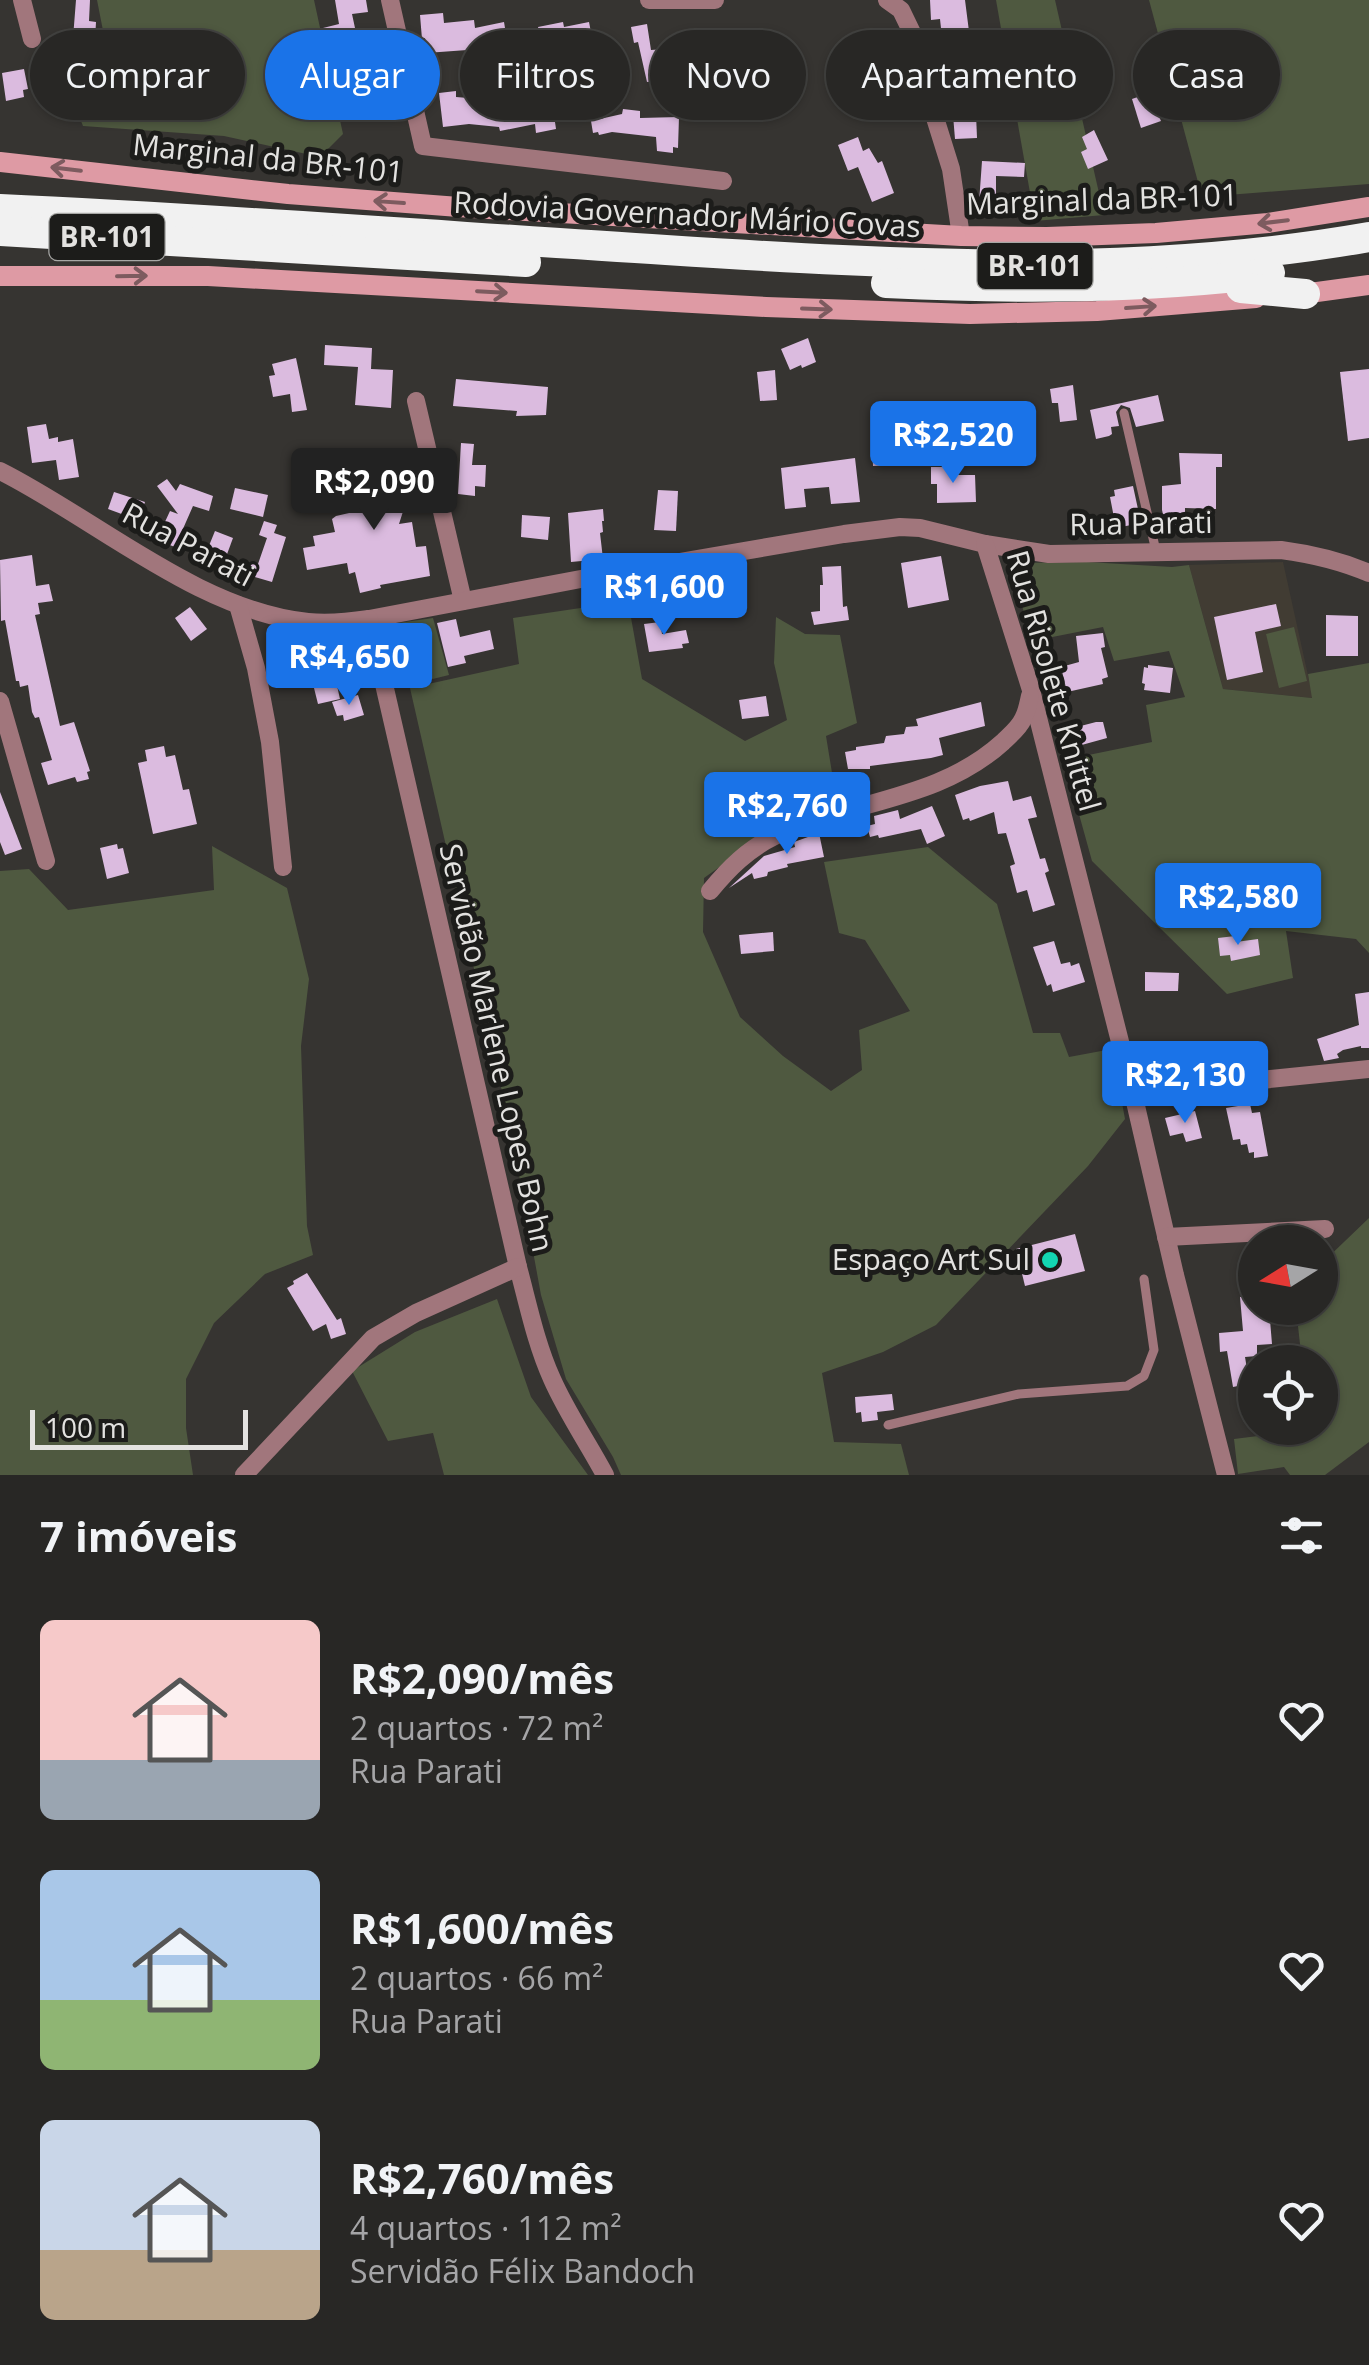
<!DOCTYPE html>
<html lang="pt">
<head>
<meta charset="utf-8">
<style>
  body { margin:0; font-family:"Open Sans",sans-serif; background:#302f2d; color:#f1f3f6; height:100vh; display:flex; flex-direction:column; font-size:38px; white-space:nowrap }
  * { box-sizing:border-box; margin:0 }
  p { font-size:32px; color:#a5a5a7 }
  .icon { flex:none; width:55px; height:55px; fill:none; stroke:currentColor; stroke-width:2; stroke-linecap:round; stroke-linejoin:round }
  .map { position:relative; height:1475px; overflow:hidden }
  .details { display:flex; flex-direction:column; background:#282725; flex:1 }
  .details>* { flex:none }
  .guide { position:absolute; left:30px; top:30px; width:1310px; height:90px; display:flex; gap:20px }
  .needle { width:65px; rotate:259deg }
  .tools { position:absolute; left:1238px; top:1225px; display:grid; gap:20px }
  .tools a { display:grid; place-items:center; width:100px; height:100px; border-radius:50%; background:#282725; box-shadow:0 2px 8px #0004,0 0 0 2px #444442; font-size:50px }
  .scale { position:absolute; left:30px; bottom:25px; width:218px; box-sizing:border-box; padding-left:10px; border:5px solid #e3e2e0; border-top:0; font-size:28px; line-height:35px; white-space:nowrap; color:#e3e2e0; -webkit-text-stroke:8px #1c1c1a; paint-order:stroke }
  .price { position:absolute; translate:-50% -85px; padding:0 22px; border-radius:10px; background:#1a73e8; color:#fff; font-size:32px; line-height:65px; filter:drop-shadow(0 2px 5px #0008) }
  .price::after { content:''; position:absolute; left:50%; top:60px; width:30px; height:22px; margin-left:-15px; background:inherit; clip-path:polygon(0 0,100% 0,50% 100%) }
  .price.current { background:#222; color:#fff }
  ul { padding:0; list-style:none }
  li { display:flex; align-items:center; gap:30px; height:250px; padding:0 40px }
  li span { display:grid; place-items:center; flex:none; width:280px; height:200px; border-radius:15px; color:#555 }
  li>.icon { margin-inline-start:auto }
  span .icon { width:120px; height:120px; fill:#fffc; stroke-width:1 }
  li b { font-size:42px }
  h2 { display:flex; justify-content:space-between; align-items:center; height:120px; padding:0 40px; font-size:42px }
  .tag { padding:0 35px; border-radius:45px; background:#282725; box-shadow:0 2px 8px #0004,0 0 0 2px #444442; font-size:35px; line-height:90px }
  .tag.current { background:#1a73e8; color:#fff }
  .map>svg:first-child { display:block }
  .built { fill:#413c33 }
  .green { fill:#4f5940 }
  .building { fill:#dbbbdf }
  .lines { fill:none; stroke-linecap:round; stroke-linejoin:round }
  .lane { stroke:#a1767c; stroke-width:9 }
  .street { stroke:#a1767c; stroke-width:18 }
  .secondary { stroke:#de9aa4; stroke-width:20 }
  .highway { stroke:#f1f1f1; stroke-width:30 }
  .oneway { stroke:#7d5b5f }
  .poi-dot { fill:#13d5b3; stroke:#1c1c1a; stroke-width:4 }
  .labels { text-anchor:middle; stroke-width:10; stroke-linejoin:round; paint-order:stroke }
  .shield { fill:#1c1c1a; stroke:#a7a7a5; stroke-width:2.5 }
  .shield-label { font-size:28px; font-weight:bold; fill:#e3e2e0 }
  .street-label { font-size:30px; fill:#e3e2e0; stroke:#1c1c1a }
  .poi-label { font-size:30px; fill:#e3e2e0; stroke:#1c1c1a; text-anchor:end }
</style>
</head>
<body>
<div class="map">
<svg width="1369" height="1475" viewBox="0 0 1369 1475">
  <rect width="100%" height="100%" fill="#363431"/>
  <path class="built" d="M1283,562L1313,698L1223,689L1189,565Z"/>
  <g class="green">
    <path d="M97,0H314L343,134L320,157L224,136L83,126L55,56H108Z"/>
    <path d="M996,0H1055L1104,215L1035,221Z"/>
    <path d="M1149,0H1369V184L1202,197Z"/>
    <path d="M1087,562L1172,567L1189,565L1223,689L1312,698L1308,674L1369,663V953L1356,939L1286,931L1293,978L1227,994L1092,861L1064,760L1152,742L1146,705L1185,697L1169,651L1114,661L1103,627L1032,641L1010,563Z"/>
    <path d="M628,601L642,679L745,741L787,720L774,663L776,617L805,634L840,635L857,723L826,736L834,785L704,878L703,932L740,1017L783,1056L831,1091L862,1070L859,1030L910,1011L865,940L839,933L824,862L928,847L997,904L1033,1033H1060L1069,1057L1112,1049L1125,1119L1088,1166L936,1325L883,1352L822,1373L834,1442L901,1444L909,1475H621L613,1457L566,1379L541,1295L511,1131L410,688L519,664L513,618Z"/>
    <path d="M433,618L449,675L400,687L384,625Z"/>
    <path d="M1294,627L1307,681L1279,688L1266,634Z"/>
    <path d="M212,846L287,888L309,979L301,1046L307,1226L313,1255L265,1274L214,1323L186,1379V1428L193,1475H0V871L29,869L68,910L214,890Z"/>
    <path d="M1369,1218V1442L1325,1475H1290L1284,1467L1238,1474L1234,1439L1320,1428V1362H1302L1296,1308H1320V1265Z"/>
    <path d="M497,1299L531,1397L588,1475H444L433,1433L388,1441L352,1371L415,1332Z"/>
  </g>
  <g class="building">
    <path d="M76,0H90L89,21L96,22L95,40L73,38Z"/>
    <path d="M335,0H366L368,12L352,14L361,56L381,54L389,115L362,119L357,80L329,85L319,29L339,24Z"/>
    <path d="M930,0H965L972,55L985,53L989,84H998V103L977,104L976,79L947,83L940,19L931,20Z"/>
    <path d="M443,13L444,23L474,20L475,28L504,22L507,40L532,35L535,51L483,59L481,49L426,53L425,38L422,39L420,15Z"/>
    <path d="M563,22L564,27L589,22L595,53L572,58L568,38L542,44L538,27Z"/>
    <path d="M647,24L651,50L718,45L719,69L676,72L668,67L654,70L656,81L647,82L638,42L634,43L631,27Z"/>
    <path d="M24,69L28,89L23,90L24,97L6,101L2,73Z"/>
    <path d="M456,91V97L505,101L518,99V101H521L522,106L540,104L541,110L553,108L556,129L536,133L535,124L500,131L499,127L469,124L443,127L439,93Z"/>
    <path d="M1149,93L1161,121L1141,128L1132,99Z"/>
    <path d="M623,109L640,111V118L679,117L678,148L673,147V153L657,151L656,137L612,132L599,135L598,132L593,133L591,121L622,114Z"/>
    <path d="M976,114L977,138L955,139L953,115Z"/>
    <path d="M1094,130L1108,160L1088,169L1081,152L1087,149L1082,137Z"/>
    <path d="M858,137L863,151L869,148L878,163L882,161L894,193L872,202L858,167L848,171L838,145Z"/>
    <path d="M982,161L1025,163L1024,177L996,176V203H979Z"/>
    <path d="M808,338L816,362L802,368L801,365L790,370L781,349Z"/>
    <path d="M325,345L372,348L371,369L393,370L391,408L355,405L358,367L324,365Z"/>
    <path d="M296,358L307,410L292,412L290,394L273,397L269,376L275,375L272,364Z"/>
    <path d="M1369,369V438L1348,441L1340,372Z"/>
    <path d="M775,370L777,400L760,401L757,372Z"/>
    <path d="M456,379L548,387L546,415L516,416L517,411L453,406Z"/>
    <path d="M1073,385L1077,420L1060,422L1058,403H1052L1050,389Z"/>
    <path d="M1158,395L1164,421L1136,427L1130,408L1121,405L1116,412L1119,426L1111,427L1112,434L1109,436L1096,439L1090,410Z"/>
    <path d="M46,424L49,439L58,437V442L73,439L79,477L59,480L56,460L32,463L27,427Z"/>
    <path d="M929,441V464L873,466L872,443Z"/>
    <path d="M461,443L474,444L472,465H486L485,487L475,486V496L458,494Z"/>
    <path d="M1179,453L1222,454V467H1216V509L1185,508V512L1180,513L1182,526L1166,528L1162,510V486L1181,484Z"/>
    <path d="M354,458L415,474L399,524L412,522L416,547L426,546L430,576L380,585L381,588L360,593L355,572L349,574L347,563L307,570L303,548L315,546L313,536L335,532L332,519L336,516L371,508L351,477Z"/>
    <path d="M855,458L860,502L831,504L829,487L804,489L806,507L785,509L781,468Z"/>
    <path d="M931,467H954L958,468V475H975L976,502L937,503V484H931Z"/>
    <path d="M167,479L176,491L180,484L213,496L209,511L193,506L175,547L151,538L159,522L164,524L170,511L178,514L157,486Z"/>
    <path d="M1133,486L1141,523L1116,528L1110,497L1115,496L1114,490Z"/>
    <path d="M235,488L268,495L263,517L230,509Z"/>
    <path d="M658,490L678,491L676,531L654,530Z"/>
    <path d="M114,492L145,502L138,520L108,509Z"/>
    <path d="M603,509L604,521H602L603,532L600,533L603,559L571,562L568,513Z"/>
    <path d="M522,515L550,517L548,540L521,537Z"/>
    <path d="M264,521L277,525L274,533L286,537L272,582L248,575L252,562L258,564L267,538L259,535Z"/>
    <path d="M215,531L233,538L223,565L204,558Z"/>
    <path d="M32,555L36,586L49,584L53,601L38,603L40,614L35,615L60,726L74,722L90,771L87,772L89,779L77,782L75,777L48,785L41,763L52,760L39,717L35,718L32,712L28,685L20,687L19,681H16L5,620L1,621L0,560Z"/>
    <path d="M941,556L949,600L908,608L901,563Z"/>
    <path d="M841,566L843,607L847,606L849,620L814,625L811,612L820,611V585H823L822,567Z"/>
    <path d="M737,586L742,611L710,617L706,592Z"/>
    <path d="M1276,604L1281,626L1255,632L1263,672L1227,680L1214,617Z"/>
    <path d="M190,607L207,629L191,641L175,618Z"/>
    <path d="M1326,615L1358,616V656H1326Z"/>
    <path d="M456,619L460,637L490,630L494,649L464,656L466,663L448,667L437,623Z"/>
    <path d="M660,622L662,634L686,630L689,643L682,644L683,648L649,652L644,624Z"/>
    <path d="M1103,633L1105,647L1101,648L1108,677L1102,679L1103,684L1067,692L1061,667L1079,662L1076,636Z"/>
    <path d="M331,659L340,699L318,704L308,664Z"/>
    <path d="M1148,665L1173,668L1170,693L1144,690L1145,684L1142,683L1144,667L1148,668Z"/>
    <path d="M358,695L364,715L344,721L343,715L337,716L332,702Z"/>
    <path d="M766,696L769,716L742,719L739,700Z"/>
    <path d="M981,702L985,726L939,738L943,755L931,758L870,766V769H848L845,752L856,750V747L884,743L886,736L904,734L906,727L918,726L916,719Z"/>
    <path d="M1096,722H1103L1107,738L1078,746L1073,728Z"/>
    <path d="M164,746L166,757L175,755L183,790L189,789L197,824L153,834L138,763L147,761L145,750Z"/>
    <path d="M1008,781L1013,801L1031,796L1037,817L1028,819L1040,859L1045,858L1049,871L1045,873L1055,905L1033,912L1027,890L1017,893L1010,866L1015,864L1006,833L998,834L994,812L970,821L969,818L963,820L955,795L980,786Z"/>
    <path d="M0,792L22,849L5,855L0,842Z"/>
    <path d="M932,806L945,836L927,844L921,829L879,838L878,835L870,837L867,826L875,824L874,816L898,810L900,819Z"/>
    <path d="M819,833L824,857L787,864L788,867L768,872L767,876L754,879L752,873L729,888L764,856L795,847L794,842Z"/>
    <path d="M117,844L118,849L123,848L129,873L107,879L100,848Z"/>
    <path d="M773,932L774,951L741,954L739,935Z"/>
    <path d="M1235,936L1236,942L1258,939L1260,955L1231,961L1230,955L1220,956L1218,938Z"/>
    <path d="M1054,941L1061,964L1070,962L1071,966L1079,963L1085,982L1053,992L1051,984L1047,986L1033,947Z"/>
    <path d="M1145,972L1179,973L1178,991H1145Z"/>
    <path d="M1369,992V1048H1361V1046L1343,1050L1337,1054L1339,1058L1324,1061L1317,1039L1359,1025L1355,994Z"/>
    <path d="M1250,1104L1252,1113L1260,1112L1268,1156L1254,1158V1152L1249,1153L1247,1144L1241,1145L1240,1139L1233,1140L1226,1108Z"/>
    <path d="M1195,1111L1202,1138L1186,1142L1183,1133L1170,1136L1165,1118Z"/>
    <path d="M1075,1234L1085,1271L1025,1286L1016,1249Z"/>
    <path d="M307,1273L337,1320L341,1318L346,1334L331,1339L326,1324L313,1331L287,1288L294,1284L293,1281Z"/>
    <path d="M1255,1295V1308H1269L1272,1344L1257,1345V1356L1245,1357L1252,1399H1255V1421L1244,1422L1238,1386L1233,1387L1227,1351L1220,1352L1219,1333L1243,1331L1240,1297Z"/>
    <path d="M892,1394L894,1410L877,1412L878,1420L862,1422L861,1412L856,1413L855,1397Z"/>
  </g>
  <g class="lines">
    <g class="lane">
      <path d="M1124,413L1156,551"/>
      <path d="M888,1425L1019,1394L1127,1386L1144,1376L1154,1350L1144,1279"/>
    </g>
    <g class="street">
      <path d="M22,0L32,39"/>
      <path d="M390,0L423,146L723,181"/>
      <path d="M649,0H715"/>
      <path d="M887,0L901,10L915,39L926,89L951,169L961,236"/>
      <path d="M416,401L463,601"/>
      <path d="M0,471C96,519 199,611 308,622C328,624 349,622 369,619L586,578L844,534L900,527L920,528L985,544L1049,554L1281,550C1311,554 1341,561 1369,573"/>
      <path d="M985,544L1031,690L1133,1093L1175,1275L1226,1475"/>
      <path d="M238,605L256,668L270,742L283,867"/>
      <path d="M369,619L518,1267C528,1304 536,1344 552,1379C567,1413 588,1443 605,1475"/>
      <path d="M0,701L46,861"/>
      <path d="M710,891C729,868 748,849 775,836C851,800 938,801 1003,742C1010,735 1019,728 1023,719C1027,712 1028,704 1030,696"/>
      <path d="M1133,1093L1369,1069"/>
      <path d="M1166,1237L1325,1229"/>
      <path d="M244,1475L373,1338L416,1313L518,1267"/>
    </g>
    <g class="secondary">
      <path d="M0,162L288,194L472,208L961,236L1047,237L1156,233L1268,223L1369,207"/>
      <path d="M0,276H208L766,307L970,314L1097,311L1256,298"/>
      <path d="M1295,295L1369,285"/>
    </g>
    <g class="highway">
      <path d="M0,209C222,219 444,236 666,250C901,265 1136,278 1369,237"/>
      <path d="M0,231L526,262"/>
      <path d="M886,283C1014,289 1142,289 1270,273"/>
      <path d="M1241,288L1305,294"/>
    </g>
  </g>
  <defs><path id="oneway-shaft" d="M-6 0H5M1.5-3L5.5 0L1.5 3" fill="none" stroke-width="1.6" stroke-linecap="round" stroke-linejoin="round" transform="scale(2.5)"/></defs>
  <g class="oneway">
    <use href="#oneway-shaft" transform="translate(66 169) rotate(-173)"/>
    <use href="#oneway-shaft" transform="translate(389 202) rotate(-176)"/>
    <use href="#oneway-shaft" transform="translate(1273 222) rotate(173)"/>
    <use href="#oneway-shaft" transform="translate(132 276) rotate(-1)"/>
    <use href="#oneway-shaft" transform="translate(492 292) rotate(3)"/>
    <use href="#oneway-shaft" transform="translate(1141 307) rotate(-4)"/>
    <use href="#oneway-shaft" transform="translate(817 309) rotate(2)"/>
  </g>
  <circle class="poi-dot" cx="1050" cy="1260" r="10"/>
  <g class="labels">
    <g class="shield">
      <rect x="49.5" y="214" width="115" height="46" rx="8"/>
      <rect x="977.5" y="243" width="115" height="46" rx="8"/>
    </g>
    <g class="shield-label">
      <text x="107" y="247">BR-101</text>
      <text x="1035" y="276">BR-101</text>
    </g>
    <g class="street-label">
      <text transform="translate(268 159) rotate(6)" y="10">Marginal da BR-101</text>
      <text transform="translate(1102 200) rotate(-2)" y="10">Marginal da BR-101</text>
      <text transform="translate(687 215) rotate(3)" y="10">Rodovia Governador Mário Covas</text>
      <text transform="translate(1141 524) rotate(-1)" y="10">Rua Parati</text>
      <text transform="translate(188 545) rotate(28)" y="10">Rua Parati</text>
      <text transform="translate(1053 681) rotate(74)" y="10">Rua Risolete Knittel</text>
      <text transform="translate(496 1048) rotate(77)" y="10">Servidão Marlene Lopes Bohn</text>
    </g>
    <g class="poi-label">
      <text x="1030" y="1270">Espaço Art Sul</text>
    </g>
  </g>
</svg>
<div class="tools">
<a><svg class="needle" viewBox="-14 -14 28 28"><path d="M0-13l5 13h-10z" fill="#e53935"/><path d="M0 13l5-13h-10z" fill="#a5a5a7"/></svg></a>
<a><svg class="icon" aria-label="locate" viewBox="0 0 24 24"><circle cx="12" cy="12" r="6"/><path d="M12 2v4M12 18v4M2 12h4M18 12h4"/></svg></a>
</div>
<div class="scale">100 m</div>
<b class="price" style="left:953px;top:486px">R$2,520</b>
<b class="price current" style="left:374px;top:533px">R$2,090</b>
<b class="price" style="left:664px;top:638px">R$1,600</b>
<b class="price" style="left:349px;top:708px">R$4,650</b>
<b class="price" style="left:787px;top:857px">R$2,760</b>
<b class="price" style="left:1238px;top:948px">R$2,580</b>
<b class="price" style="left:1185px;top:1126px">R$2,130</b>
<div class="guide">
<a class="tag">Comprar</a>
<a class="tag current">Alugar</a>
<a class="tag">Filtros</a>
<a class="tag">Novo</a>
<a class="tag">Apartamento</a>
<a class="tag">Casa</a>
</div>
</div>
<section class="details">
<h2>7 imóveis<svg class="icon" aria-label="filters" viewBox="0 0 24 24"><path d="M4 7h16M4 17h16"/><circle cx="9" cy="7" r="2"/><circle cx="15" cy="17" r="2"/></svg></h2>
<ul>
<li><span style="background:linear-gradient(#f6c9c9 70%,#9aa5b1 0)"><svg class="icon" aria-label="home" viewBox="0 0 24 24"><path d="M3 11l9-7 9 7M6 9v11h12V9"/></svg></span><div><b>R$2,090/mês</b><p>2 quartos · 72 m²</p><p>Rua Parati</p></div><svg class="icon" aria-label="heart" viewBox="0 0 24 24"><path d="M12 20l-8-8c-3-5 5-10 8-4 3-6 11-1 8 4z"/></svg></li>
<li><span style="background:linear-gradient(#a9c7e8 65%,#8fb573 0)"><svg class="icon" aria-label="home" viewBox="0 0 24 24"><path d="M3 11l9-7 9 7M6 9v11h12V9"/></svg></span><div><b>R$1,600/mês</b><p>2 quartos · 66 m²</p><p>Rua Parati</p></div><svg class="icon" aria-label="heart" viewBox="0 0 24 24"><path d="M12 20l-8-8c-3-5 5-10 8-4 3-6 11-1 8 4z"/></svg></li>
<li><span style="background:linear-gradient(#c9d6e8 65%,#b9a48a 0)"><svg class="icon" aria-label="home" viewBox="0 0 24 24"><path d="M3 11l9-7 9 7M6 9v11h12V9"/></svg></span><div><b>R$2,760/mês</b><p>4 quartos · 112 m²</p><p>Servidão Félix Bandoch</p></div><svg class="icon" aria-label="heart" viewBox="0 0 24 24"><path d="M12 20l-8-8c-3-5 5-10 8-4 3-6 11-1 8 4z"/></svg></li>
</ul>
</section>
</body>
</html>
